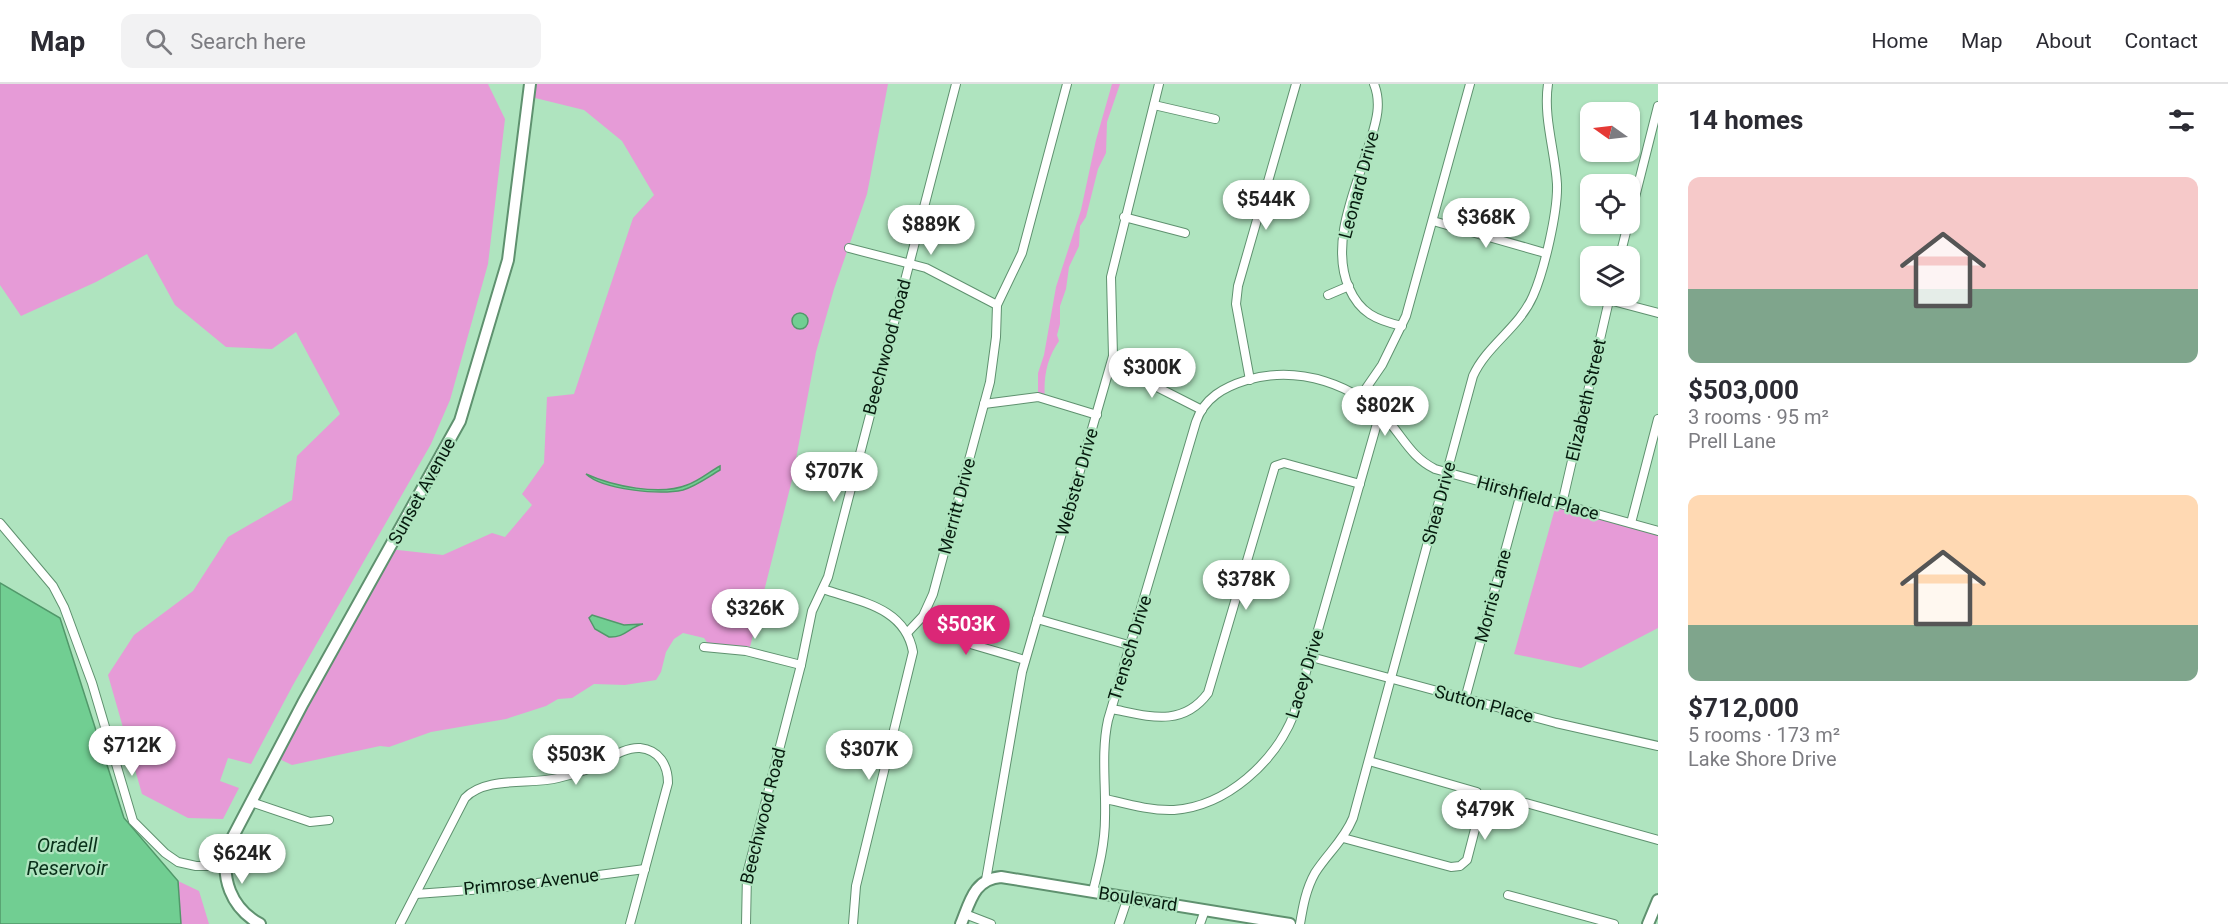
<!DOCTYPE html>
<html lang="en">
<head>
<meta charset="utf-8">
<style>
  body { margin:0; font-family:Roboto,sans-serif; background:#f2f2f3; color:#2b2b33; height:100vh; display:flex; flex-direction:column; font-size:22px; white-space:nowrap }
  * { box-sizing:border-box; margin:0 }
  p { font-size:20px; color:#7c7c81 }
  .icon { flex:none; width:33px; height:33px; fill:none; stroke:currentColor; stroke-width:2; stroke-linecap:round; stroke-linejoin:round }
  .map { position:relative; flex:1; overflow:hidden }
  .panel { display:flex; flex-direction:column; background:#fff; width:570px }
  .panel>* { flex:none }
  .needle { width:39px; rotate:284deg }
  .controls { position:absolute; left:1580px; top:18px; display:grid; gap:12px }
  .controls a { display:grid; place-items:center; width:60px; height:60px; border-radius:12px; background:#fff; box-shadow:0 2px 4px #0004; font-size:30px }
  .price { position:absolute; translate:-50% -51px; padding:0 14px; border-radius:21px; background:#fff; color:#222; font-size:20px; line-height:39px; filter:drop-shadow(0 2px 3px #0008) }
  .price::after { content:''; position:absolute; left:50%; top:36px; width:18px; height:14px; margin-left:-9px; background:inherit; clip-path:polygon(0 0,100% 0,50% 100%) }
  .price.on { background:#db2777; color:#fff }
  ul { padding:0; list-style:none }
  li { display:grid; align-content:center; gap:12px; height:318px; padding:0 30px }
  li span { display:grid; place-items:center; height:186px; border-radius:12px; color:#555 }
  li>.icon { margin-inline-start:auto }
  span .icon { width:108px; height:108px; fill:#fffc; stroke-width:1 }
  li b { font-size:26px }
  h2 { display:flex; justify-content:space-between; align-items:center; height:72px; padding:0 30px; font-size:26px }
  header { display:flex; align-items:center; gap:36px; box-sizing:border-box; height:84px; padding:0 30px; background:#fff; border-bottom:2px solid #e1e1e2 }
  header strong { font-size:28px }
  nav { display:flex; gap:33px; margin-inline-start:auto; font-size:21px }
  .search { width:420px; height:54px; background:#f2f2f3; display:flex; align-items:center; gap:15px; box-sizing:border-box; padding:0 21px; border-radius:12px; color:#7c7c81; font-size:22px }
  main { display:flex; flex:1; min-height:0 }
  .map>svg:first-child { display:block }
  .green { fill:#e69bd7 }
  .water { fill:#71ce92; stroke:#51986a; stroke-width:1.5 }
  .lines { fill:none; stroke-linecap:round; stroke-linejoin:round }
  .minor-casing { stroke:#5f916f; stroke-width:10 }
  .tertiary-casing { stroke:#5f916f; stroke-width:14 }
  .minor { stroke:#fff; stroke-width:8 }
  .tertiary { stroke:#fff; stroke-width:10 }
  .labels { text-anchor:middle; stroke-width:4.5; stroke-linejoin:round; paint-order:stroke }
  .street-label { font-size:18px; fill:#061b0e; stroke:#afe4bf }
  .water-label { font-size:20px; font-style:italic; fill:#09311a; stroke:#afe4bf }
</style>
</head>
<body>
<header>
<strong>Map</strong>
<div class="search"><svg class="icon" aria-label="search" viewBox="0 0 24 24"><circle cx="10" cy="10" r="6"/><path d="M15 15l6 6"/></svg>Search here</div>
<nav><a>Home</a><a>Map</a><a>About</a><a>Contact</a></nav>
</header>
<main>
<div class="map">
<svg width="1658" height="840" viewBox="0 0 1658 840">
  <rect width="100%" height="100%" fill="#afe4bf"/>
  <g class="green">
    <path d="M0,0H488L505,35L488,180L450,316L431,360L293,601L251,680L228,674L220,697L239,704L223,735L188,734L142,710L108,591L134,551L193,507L228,453L292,416L297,372L340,330L296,248L272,265L226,263L175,221L147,170L96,198L21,232L0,201Z"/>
    <path d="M529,0H888L867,110L834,205L816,268L792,396L750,563C736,560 725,565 710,563L704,554L683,549L674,555L666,568L661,588L656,596L625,601L594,600L572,614L558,615L546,622L506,635L431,648L389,663L380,662L292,681L275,673L389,465L443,471L492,449L505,453L532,421L522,410L544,379L547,313L574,310L633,134L654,111L622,57L584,26L527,12Z"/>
    <path d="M1112,0H1120L1107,38L1106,69L1098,85L1086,133L1080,142L1079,162L1069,183L1066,205L1060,222V240L1057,251L1059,257C1047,274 1043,293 1045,316L1038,310V289L1044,271L1056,203L1081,126L1096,56Z"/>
    <path d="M1556,421L1658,449V544L1581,584L1514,570Z"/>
    <path d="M178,797L199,807L209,840H181Z"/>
  </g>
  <g class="water">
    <circle cx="800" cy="237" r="8"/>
    <path d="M720,382V386C708,393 696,402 683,406C660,411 603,406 586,390C612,402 660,412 687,401C699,397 709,388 720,382Z"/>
    <path d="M0,499L60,534L124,734L178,797L181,840H0Z"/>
    <path d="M592,531L624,541L643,540C629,543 625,554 609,553L595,545L589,534Z"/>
  </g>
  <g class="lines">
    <g class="minor-casing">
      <g id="minor">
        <path d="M1374,0C1382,20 1376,38 1370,58C1357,102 1329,158 1349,204C1360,229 1376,236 1402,242"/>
        <path d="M1154,21L1215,35"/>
        <path d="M1124,133L1185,149"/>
        <path d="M1433,137L1545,169"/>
        <path d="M1629,137L1658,22"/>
        <path d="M849,164L926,184L997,221"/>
        <path d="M1620,172L1628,140"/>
        <path d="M1328,211L1349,202"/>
        <path d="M1609,216L1658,229"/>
        <path d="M1111,284L1149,299L1202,326"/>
        <path d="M1250,296L1236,220L1238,202L1296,0"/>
        <path d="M1360,313L1382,281L1406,232L1470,0"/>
        <path d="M984,320L1038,313L1097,331"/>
        <path d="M1562,420L1610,212"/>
        <path d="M0,439L53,502L64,523L92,599L133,737L165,769L178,778L196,782H225"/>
        <path d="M1631,439L1658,335"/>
        <path d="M823,505C860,518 905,523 913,568L856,802L853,840"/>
        <path d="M925,529L967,559L1025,576"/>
        <path d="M1037,535L1132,562"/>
        <path d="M907,549L923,532L933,510L990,298L996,253L997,221L1022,169L1067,0"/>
        <path d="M704,563L746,567L801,581"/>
        <path d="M1311,573L1556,639L1658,662"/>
        <path d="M1465,615L1521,409"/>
        <path d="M1112,625C1148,632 1182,644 1208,609L1275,382L1284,379L1360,400"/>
        <path d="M1106,715C1127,720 1151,727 1174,726C1227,722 1275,678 1294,630L1380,329"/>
        <path d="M251,718L310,738L329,736"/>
        <path d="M1526,719L1658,756"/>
        <path d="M1343,754L1451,783L1460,782L1467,776L1481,722L1477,708L1369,677"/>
        <path d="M986,796L1022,588L1113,272L1111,193L1159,0"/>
        <path d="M1093,807C1099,783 1105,759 1105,734C1106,701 1101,668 1108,636L1196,338C1204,314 1224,303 1247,296C1299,281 1355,300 1390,339C1405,357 1413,374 1435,385L1658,447"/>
        <path d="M416,810L498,804L645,785"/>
        <path d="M1508,811L1614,840"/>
        <path d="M965,830L991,840"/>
        <path d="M400,840L465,714C486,692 530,701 558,694C570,691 582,688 593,683C607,677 623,663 640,664C659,666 668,681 668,699L630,840"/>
        <path d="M746,840L747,790L801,581L812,527L828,493L956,0"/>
        <path d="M1119,840L1128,813"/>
        <path d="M1200,840L1205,826"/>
        <path d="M1300,840C1303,822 1306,805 1315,789C1327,770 1344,756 1353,734L1473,292C1487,261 1519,244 1533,212C1544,187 1558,128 1557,100C1555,67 1543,33 1548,0"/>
      </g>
    </g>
    <g class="tertiary-casing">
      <g id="tertiary">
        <path d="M260,840C231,824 220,794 228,762L303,619L460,337L508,176L530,0"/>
        <path d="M961,840C970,818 974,795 1001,793L1290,840"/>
        <path d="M1648,840L1658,816"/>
      </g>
    </g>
    <use href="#minor" class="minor"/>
    <use href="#tertiary" class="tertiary"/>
  </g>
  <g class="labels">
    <g class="street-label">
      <text transform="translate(1359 101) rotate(-75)" y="6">Leonard Drive</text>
      <text transform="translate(887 263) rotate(-75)" y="6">Beechwood Road</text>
      <text transform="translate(1586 316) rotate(-77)" y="6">Elizabeth Street</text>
      <text transform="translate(1077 398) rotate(-74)" y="6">Webster Drive</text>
      <text transform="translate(422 407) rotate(-61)" y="6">Sunset Avenue</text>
      <text transform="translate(1538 414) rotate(15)" y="6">Hirshfield Place</text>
      <text transform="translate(1439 419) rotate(-75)" y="6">Shea Drive</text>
      <text transform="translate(957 422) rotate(-75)" y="6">Merritt Drive</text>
      <text transform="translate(1493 512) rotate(-75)" y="6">Morris Lane</text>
      <text transform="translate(1130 564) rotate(-73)" y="6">Trensch Drive</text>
      <text transform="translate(1305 590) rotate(-73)" y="6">Lacey Drive</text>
      <text transform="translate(1484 620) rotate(15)" y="6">Sutton Place</text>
      <text transform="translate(763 732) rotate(-76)" y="6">Beechwood Road</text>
      <text transform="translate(531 798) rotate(-6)" y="6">Primrose Avenue</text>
      <text transform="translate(1138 815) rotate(9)" y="6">Boulevard</text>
    </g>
    <g class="water-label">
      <text x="67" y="768">Oradell<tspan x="67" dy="23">Reservoir</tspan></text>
    </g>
  </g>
</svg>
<div class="controls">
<a><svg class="needle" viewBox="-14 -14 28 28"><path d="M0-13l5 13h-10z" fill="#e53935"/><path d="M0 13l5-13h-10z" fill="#7c7c81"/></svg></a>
<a><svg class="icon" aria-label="locate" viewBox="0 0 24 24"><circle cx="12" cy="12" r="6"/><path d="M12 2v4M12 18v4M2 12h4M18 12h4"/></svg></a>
<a><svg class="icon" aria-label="layers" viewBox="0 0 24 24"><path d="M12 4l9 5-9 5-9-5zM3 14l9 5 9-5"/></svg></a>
</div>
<b class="price" style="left:1266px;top:147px">$544K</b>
<b class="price" style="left:1486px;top:165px">$368K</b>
<b class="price" style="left:931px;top:172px">$889K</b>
<b class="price" style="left:1152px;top:315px">$300K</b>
<b class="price" style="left:1385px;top:353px">$802K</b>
<b class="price" style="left:834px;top:419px">$707K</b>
<b class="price" style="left:1246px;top:527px">$378K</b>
<b class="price" style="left:755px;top:556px">$326K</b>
<b class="price on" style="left:966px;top:572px">$503K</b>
<b class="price" style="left:132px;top:693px">$712K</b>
<b class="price" style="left:869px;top:697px">$307K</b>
<b class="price" style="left:576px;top:702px">$503K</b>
<b class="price" style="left:1485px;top:757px">$479K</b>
<b class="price" style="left:242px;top:801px">$624K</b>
</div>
<section class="panel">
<h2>14 homes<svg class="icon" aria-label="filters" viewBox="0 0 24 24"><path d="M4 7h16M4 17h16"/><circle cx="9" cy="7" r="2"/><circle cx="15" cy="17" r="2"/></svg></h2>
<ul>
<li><span style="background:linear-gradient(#f6c9c9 60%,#7fa58c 0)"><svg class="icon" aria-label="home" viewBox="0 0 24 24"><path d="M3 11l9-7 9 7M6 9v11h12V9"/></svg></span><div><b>$503,000</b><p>3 rooms · 95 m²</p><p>Prell Lane</p></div></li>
<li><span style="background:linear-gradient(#ffd9b3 70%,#7fa58c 0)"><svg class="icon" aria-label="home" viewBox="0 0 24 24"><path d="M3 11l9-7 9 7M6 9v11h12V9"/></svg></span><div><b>$712,000</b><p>5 rooms · 173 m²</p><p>Lake Shore Drive</p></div></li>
</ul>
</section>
</main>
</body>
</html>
